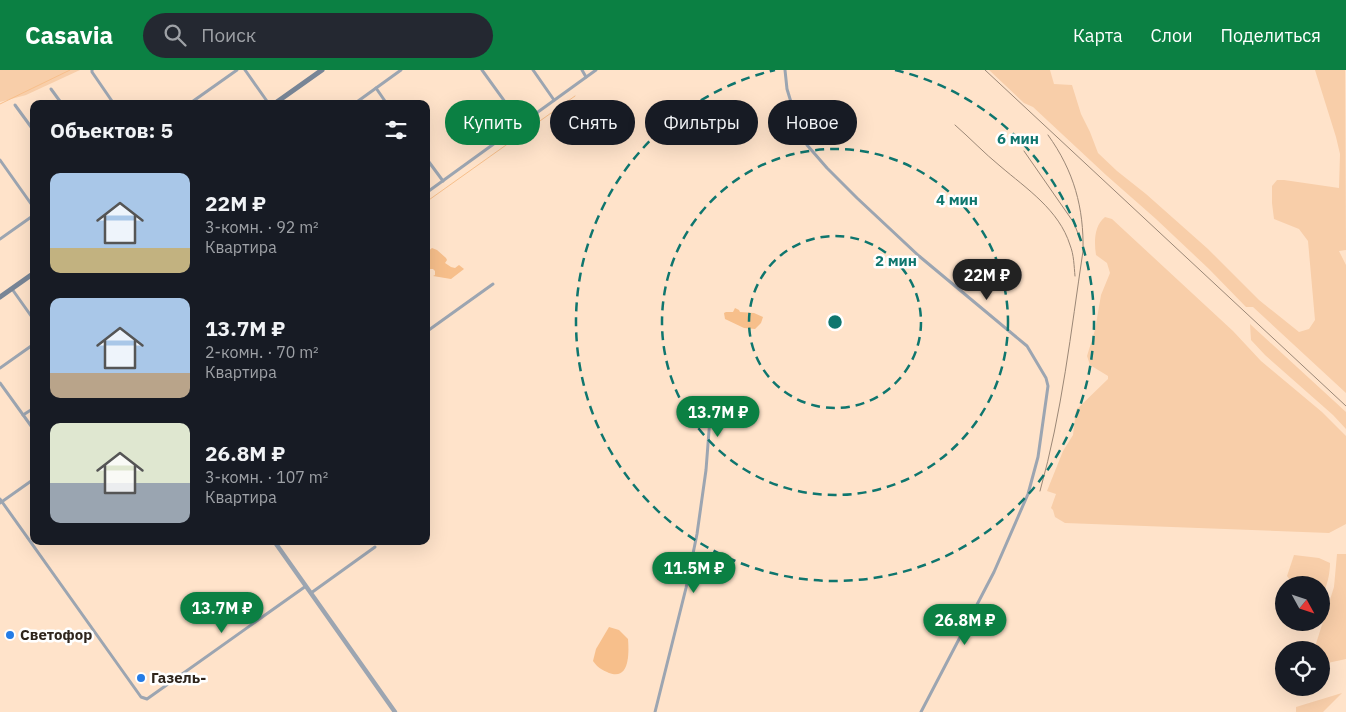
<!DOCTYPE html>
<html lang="ru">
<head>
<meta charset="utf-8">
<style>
  body { margin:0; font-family:"IBM Plex Sans",sans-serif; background:#242831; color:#f1f3f6; height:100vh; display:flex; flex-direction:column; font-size:19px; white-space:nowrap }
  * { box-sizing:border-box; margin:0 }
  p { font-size:16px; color:#9ea1a6 }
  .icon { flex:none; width:28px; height:28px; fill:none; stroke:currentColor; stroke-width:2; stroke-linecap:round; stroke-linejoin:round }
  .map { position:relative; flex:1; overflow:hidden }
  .sheet { position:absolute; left:30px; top:30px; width:400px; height:445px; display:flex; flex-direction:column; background:#171b24; border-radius:10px; box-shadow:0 5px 20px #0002 }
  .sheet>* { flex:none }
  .hud { position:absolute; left:445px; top:30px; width:475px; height:45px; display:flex; gap:10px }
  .needle { width:32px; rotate:130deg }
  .fabs { position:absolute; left:1275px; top:506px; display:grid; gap:10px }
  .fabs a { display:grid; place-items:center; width:55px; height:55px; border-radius:50%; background:#171b24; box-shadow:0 5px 20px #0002; font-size:25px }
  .price { position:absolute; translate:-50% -42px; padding:0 11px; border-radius:18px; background:#0b8043; color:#fff; font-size:16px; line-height:32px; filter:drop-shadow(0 1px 2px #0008) }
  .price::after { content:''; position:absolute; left:50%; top:30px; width:15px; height:11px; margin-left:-8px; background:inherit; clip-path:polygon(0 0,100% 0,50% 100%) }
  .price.selected { background:#222; color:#fff }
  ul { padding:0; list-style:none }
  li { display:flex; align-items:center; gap:15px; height:125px; padding:0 20px }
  li span { display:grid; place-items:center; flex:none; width:140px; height:100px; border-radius:10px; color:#555 }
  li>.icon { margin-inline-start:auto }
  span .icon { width:60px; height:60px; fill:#fffc; stroke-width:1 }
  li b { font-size:21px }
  h2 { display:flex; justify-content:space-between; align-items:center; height:60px; padding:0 20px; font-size:21px }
  .tag { padding:0 18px; border-radius:22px; background:#171b24; box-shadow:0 5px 20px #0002; font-size:18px; line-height:45px }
  .tag.selected { background:#0b8043; color:#fff }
  header { display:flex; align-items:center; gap:30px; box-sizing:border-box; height:70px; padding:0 25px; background:#0b8043; color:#fff }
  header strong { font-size:24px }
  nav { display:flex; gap:28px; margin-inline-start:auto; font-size:18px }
  .search { width:350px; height:45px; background:#242831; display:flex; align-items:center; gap:12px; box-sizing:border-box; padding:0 18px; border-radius:28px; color:#9ea1a6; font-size:19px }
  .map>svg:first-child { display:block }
  .green { fill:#f8cea9 }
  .water { fill:#f7bf8b }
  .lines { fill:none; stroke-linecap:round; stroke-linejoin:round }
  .stream { stroke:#f7bf8b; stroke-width:1 }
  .minor { stroke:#9ca5b1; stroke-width:3 }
  .tertiary { stroke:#9ca5b1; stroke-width:4.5 }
  .secondary { stroke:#788596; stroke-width:5 }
  .rail { stroke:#9b8776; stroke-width:1 }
  .ring { fill:none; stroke:#0f766e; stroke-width:2.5; stroke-dasharray:9 6 }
  .poi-dot { fill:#257ce6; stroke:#fff; stroke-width:2 }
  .labels { text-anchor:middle; stroke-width:5; stroke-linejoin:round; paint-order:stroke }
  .poi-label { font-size:15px; font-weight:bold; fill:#2f251c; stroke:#fff; text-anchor:start }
  .centre { fill:#0f766e; stroke:#fff; stroke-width:2.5 }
  .ring-label { font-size:15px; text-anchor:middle; font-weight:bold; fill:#0f766e; stroke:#fff; stroke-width:5; stroke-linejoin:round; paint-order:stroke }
</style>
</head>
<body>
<header>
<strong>Casavia</strong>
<div class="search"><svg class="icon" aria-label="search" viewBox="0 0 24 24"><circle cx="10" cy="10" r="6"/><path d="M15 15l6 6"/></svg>Поиск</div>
<nav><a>Карта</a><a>Слои</a><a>Поделиться</a></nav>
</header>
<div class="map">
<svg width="1346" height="642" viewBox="0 0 1346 642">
  <rect width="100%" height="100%" fill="#ffe3ca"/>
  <g class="green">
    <path d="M0,0H80L26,25L0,32Z"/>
    <path d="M989,0H1050L1054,14L1072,15L1081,44L1090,62L1098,83L1117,101L1146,124L1208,179L1259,230L1299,262L1309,259L1315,250L1308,171L1299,159L1274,149L1272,133V116L1277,110H1284L1339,118L1340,84L1336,67L1315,0H1345L1346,180L1339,181L1346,195V323L1253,237H1246L1209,199L1156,149L1106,105L1033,37L1024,33Z"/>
    <path d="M1105,147L1112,149L1233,261L1261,291L1322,342L1346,366V454L1329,463L1065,453L1055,447L1053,440L1051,438L1056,424L1047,421L1063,381L1073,365L1076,340L1108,309V306L1090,295L1087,286L1095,260L1101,225L1110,203L1107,193L1096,185C1094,172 1094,156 1105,147Z"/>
    <path d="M1250,254L1346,342V359L1333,345L1265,285L1251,270Z"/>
    <path d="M1337,484H1346V589L1323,594L1321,597V580H1314L1334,517Z"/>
    <path d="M1294,485L1319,488L1330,493C1330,504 1327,517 1321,527V515H1294L1287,506Z"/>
    <path d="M1342,623L1323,642H1296V637Z"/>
  </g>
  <g class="water">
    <path d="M432,178L437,180L446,188L447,190L445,193L451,197L455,198L459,195L464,199L451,209L433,206L435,205V201L433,199H428V196L429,189L428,188L426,189V183Z"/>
    <path d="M735,238L739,240L740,242L754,243L763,247L761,253L755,259L744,258L725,249L724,243L726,242H733Z"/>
    <path d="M609,557L619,560L628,569C629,582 630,611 609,603C602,600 597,597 593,591L596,579Z"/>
  </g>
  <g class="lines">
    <g class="stream">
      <path d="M0,34L70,0"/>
      <path d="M426,132L575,26"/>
    </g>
    <g class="minor">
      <path d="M92,0V2L114,34"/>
      <path d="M245,0L269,34"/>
      <path d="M482,0L521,54"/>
      <path d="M533,0L554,30"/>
      <path d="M582,0L586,7"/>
      <path d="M785,0L787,19L801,65L807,75L827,98L857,128L919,186L1027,276L1046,308L1048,316L1038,387L1028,424L994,502L921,642"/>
      <path d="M376,18L387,34"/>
      <path d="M51,19L62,34"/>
      <path d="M189,34L237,0"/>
      <path d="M354,34L401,0"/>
      <path d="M15,35L34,61"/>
      <path d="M426,88L443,111"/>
      <path d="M0,90L34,138"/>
      <path d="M426,123L596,0"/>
      <path d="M0,169L34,145"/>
      <path d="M12,219L34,250"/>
      <path d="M426,262L493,214"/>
      <path d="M0,298L34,274"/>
      <path d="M0,313L34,360"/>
      <path d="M23,345L34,338"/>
      <path d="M0,429L141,627L147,629L306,516"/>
      <path d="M0,433L34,409"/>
      <path d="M311,523L375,477"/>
      <path d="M655,642L686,518L697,464L706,400L711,335"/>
    </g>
    <path class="tertiary" d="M274,471L395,642"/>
    <g class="secondary">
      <path d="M274,34L322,0"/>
      <path d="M0,227L34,203"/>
    </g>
    <g class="rail">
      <path d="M985,0L1346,336"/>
      <path d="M955,55C970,68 984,83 1000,96C1027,119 1059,140 1070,175C1074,185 1074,196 1075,206"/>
      <path d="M1024,81L1074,153L1080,169"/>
      <path d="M1040,421C1062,343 1071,261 1083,181C1084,138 1074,101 1048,65"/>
    </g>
  </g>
  <g class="ring">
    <circle cx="835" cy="252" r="86"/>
    <circle cx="835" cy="252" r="173"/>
    <path d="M895 0A259 259 0 1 1 775 0"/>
  </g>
  <g class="poi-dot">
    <circle cx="10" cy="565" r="5"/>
    <circle cx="141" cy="608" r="5"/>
  </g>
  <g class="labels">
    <g class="poi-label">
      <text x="20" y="570">Светофор</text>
      <text x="151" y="613">Газель-</text>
    </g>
  </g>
  <circle cx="835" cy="252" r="8" class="centre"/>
  <g class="ring-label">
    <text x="1018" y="74">6 мин</text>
    <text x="957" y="135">4 мин</text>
    <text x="896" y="196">2 мин</text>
  </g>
</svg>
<div class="fabs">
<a><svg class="needle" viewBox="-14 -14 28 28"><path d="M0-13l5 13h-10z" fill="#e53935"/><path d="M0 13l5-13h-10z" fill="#9ea1a6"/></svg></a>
<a><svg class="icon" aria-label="locate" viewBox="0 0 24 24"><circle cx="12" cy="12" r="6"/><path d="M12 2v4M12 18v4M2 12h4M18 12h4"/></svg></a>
</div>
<b class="price selected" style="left:987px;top:231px">22M ₽</b>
<b class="price" style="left:718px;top:368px">13.7M ₽</b>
<b class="price" style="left:694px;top:524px">11.5M ₽</b>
<b class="price" style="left:222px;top:564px">13.7M ₽</b>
<b class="price" style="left:965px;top:576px">26.8M ₽</b>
<div class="hud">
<a class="tag selected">Купить</a>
<a class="tag">Снять</a>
<a class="tag">Фильтры</a>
<a class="tag">Новое</a>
</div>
<section class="sheet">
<h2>Объектов: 5<svg class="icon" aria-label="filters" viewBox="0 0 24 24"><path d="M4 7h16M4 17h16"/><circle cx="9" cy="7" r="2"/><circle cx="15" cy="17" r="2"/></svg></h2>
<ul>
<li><span style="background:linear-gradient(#a9c7e8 75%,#c2b280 0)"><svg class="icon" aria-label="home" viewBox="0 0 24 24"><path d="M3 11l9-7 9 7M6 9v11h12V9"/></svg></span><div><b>22M ₽</b><p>3-комн. · 92 m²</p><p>Квартира</p></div></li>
<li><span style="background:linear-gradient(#a9c7e8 75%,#b9a48a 0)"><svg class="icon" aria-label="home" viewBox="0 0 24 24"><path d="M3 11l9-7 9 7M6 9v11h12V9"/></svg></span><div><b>13.7M ₽</b><p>2-комн. · 70 m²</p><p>Квартира</p></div></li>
<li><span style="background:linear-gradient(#dfe7d0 60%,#9aa5b1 0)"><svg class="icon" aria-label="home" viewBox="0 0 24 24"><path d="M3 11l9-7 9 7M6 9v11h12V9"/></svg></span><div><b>26.8M ₽</b><p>3-комн. · 107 m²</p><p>Квартира</p></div></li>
</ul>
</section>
</div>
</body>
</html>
